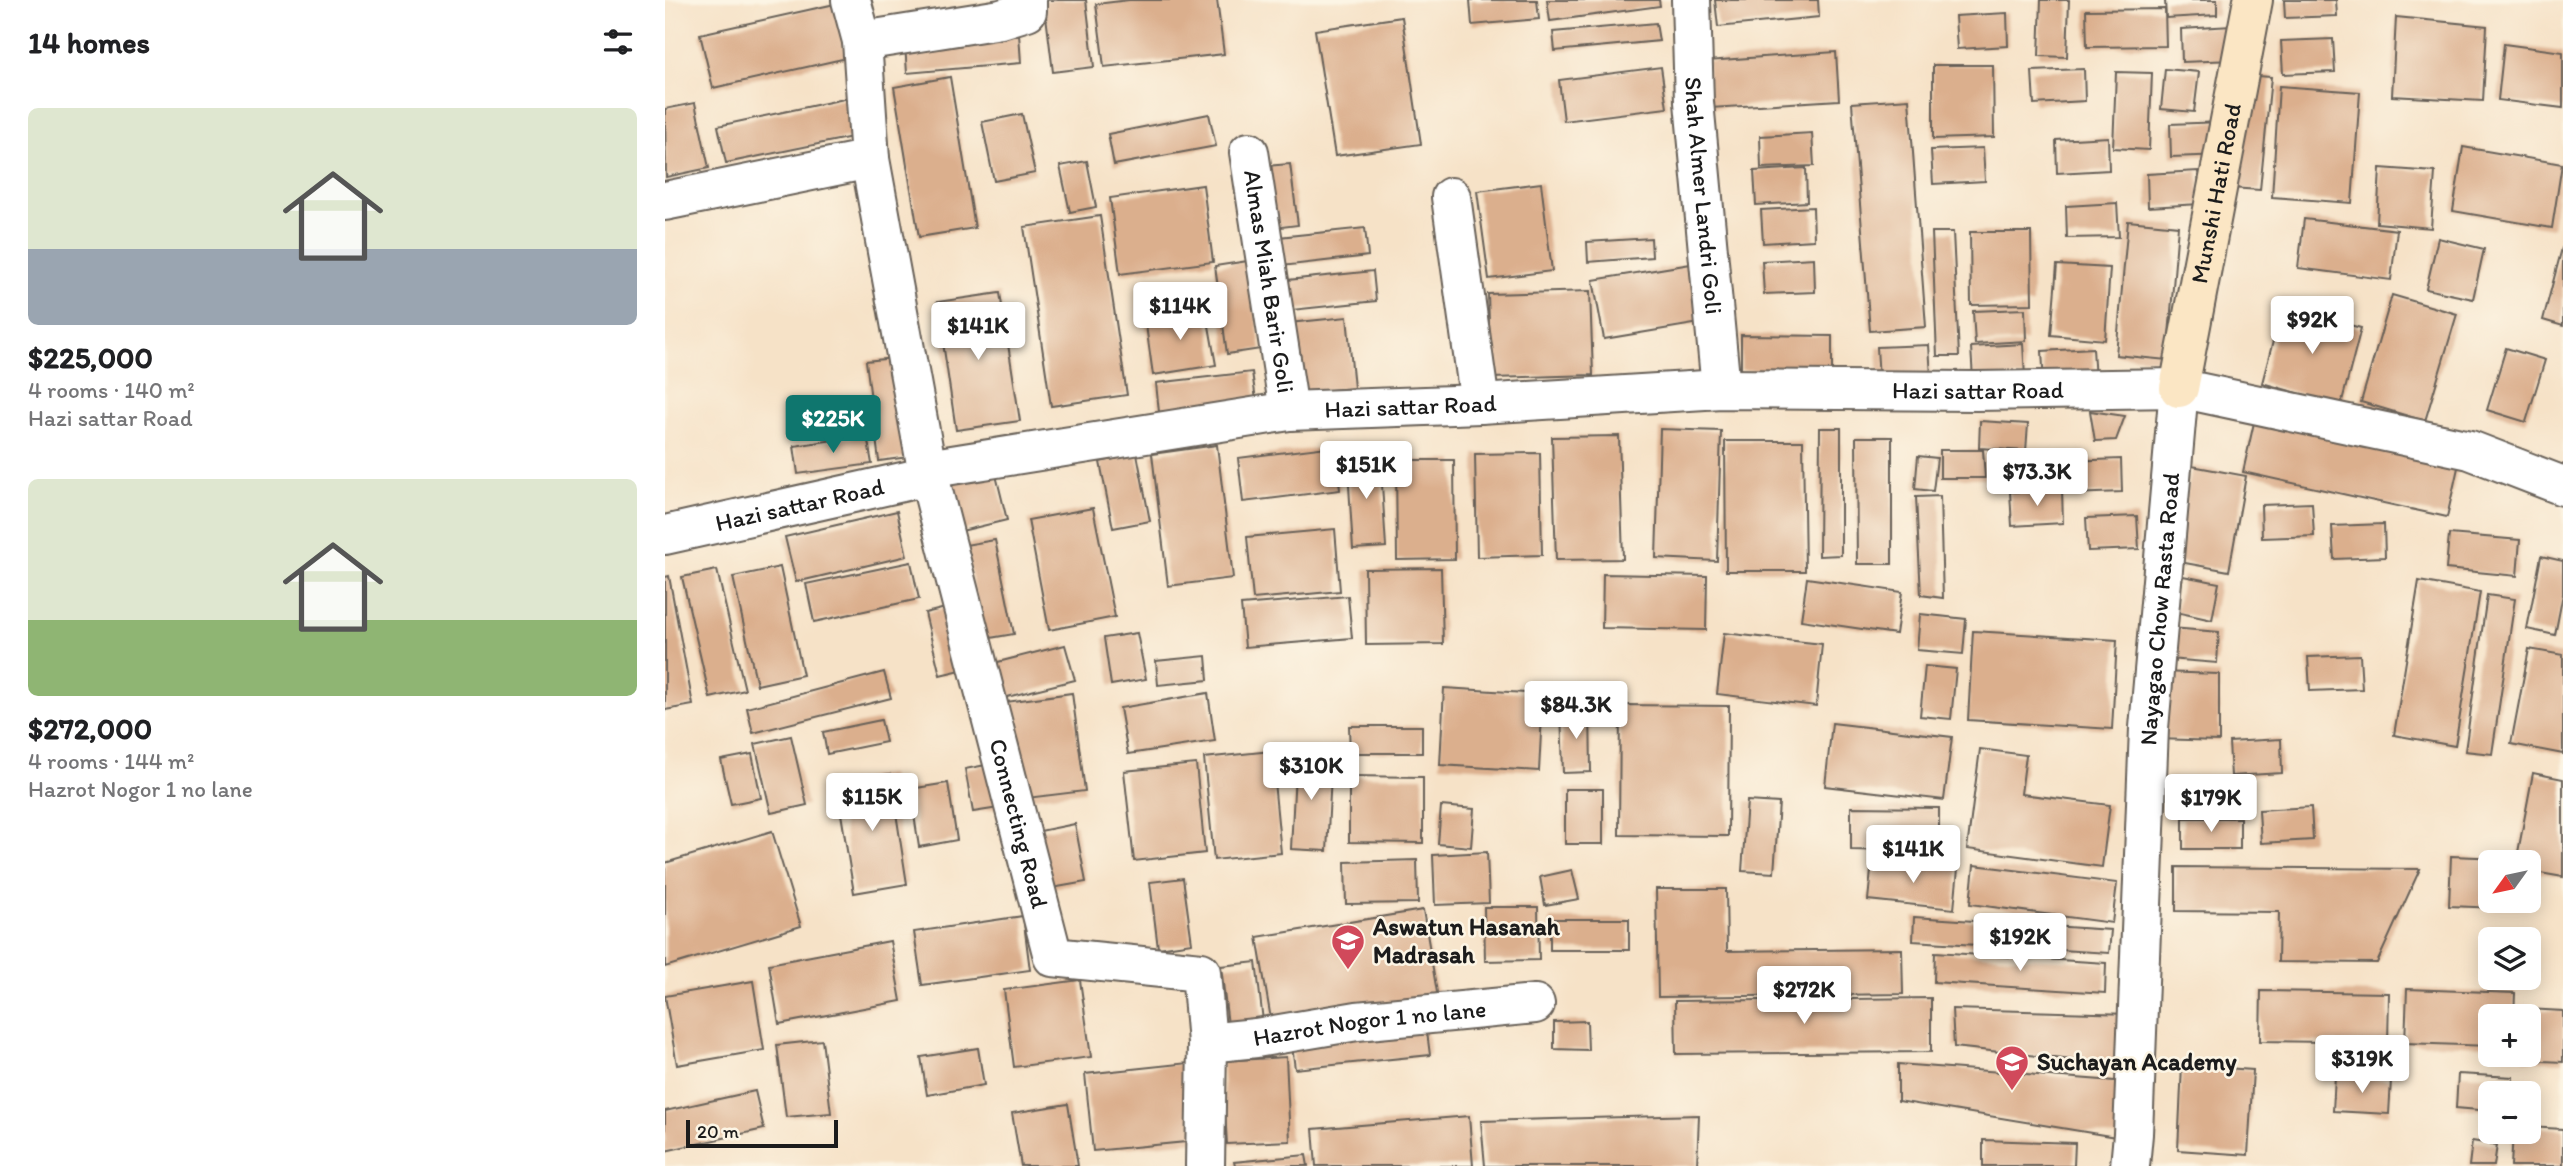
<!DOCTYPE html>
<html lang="en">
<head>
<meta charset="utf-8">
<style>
  body { margin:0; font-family:Itim,sans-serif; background:#f6f6f6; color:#202124; height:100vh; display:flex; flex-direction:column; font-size:26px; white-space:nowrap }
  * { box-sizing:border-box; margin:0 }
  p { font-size:23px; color:#757577 }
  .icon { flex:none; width:38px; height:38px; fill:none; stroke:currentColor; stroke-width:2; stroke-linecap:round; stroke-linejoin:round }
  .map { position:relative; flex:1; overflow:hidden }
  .sheet { display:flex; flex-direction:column; background:#fff; width:665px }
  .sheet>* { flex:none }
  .needle { width:46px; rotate:237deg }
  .tools { position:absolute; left:1813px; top:850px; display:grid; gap:14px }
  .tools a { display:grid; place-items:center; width:63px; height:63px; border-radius:10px; background:#fff; box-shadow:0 4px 18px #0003; font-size:35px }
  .scale { position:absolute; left:21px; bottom:18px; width:152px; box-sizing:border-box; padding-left:7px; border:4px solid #1c1c1c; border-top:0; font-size:19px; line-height:24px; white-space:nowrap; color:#1c1c1c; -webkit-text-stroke:5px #fcf5e5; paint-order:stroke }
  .price { position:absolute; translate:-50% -60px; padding:0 16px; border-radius:7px; background:#fff; color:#222; font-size:23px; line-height:46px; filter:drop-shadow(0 2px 4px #0008) }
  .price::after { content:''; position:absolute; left:50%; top:42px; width:21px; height:16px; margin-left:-10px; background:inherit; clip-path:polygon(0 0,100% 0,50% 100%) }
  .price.active { background:#0f766e; color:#fff }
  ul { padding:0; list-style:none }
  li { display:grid; align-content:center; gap:14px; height:371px; padding:0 28px }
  li span { display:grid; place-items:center; height:217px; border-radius:10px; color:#555 }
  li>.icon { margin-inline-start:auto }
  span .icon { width:126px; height:126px; fill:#fffc; stroke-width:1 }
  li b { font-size:30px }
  h2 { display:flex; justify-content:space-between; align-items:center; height:84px; padding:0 28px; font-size:30px }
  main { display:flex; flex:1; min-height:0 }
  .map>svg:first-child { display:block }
  .building { fill:#dbaf8d }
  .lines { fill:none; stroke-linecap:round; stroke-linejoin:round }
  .street-casing { stroke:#686158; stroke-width:42 }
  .secondary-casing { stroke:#686158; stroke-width:42 }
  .street { stroke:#fff; stroke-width:38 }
  .secondary { stroke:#fbe6c4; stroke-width:38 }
  .labels { text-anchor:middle; stroke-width:5; stroke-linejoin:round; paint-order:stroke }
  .street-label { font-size:24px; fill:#1c1c1c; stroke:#fcf5e5 }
  .poi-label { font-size:24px; font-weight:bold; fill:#1c1c1c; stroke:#fcf5e5; text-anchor:start }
</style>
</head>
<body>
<main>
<section class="sheet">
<h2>14 homes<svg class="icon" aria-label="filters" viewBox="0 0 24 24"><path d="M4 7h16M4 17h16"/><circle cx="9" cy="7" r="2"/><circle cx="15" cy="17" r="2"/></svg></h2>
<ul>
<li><span style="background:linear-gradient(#dfe7d0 65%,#9aa5b1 0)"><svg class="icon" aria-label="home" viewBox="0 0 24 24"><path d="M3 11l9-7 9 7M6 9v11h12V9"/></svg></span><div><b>$225,000</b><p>4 rooms · 140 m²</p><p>Hazi sattar Road</p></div></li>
<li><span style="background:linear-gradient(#dfe7d0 65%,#8fb573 0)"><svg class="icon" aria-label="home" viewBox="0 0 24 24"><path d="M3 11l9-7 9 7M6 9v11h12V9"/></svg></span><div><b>$272,000</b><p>4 rooms · 144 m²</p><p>Hazrot Nogor 1 no lane</p></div></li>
</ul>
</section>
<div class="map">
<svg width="1898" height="1166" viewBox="0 0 1898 1166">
  <rect width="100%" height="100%" fill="#fcf5e5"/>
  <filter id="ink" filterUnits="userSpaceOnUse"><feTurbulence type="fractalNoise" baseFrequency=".0143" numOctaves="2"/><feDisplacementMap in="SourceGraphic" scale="14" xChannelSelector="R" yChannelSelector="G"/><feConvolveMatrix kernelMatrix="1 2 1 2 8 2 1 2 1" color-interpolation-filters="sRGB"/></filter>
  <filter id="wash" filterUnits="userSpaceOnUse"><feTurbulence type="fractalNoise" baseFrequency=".00686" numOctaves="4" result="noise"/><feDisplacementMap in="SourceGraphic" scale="28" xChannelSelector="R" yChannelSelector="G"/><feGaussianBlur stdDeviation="1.57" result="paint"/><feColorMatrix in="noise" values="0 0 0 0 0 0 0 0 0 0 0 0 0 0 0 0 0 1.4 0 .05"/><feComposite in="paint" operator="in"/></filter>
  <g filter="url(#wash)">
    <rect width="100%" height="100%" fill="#f6e2c7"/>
    <g id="blocks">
      <g class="building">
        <path d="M379,0H421L429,67L388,72Z"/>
        <path d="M464,0H552L559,54L439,67L431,4Z"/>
        <path d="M805,0H872L874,19L807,25Z"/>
        <path d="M882,0H994L995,6L885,21Z"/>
        <path d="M1050,0H1153L1154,17L1053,27Z"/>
        <path d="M1376,0H1404L1402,57L1374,56Z"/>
        <path d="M1500,0H1552V15L1501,18Z"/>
        <path d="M1619,0H1671L1672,16L1620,18Z"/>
        <path d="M170,4L182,58L48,88L35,34Z"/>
        <path d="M1500,9L1501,46L1422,47L1421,10Z"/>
        <path d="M1342,13L1343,46L1292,49L1290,16Z"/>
        <path d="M737,17L756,144L670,156L650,30Z"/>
        <path d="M1731,17L1822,26L1818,101L1727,96Z"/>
        <path d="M991,23L994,41L890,51L888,32Z"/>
        <path d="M1567,26L1569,60L1517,62L1516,29Z"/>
        <path d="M354,34L356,63L242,73L240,44Z"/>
        <path d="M1668,39L1670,72L1618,74L1616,41Z"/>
        <path d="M1839,44L1898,52V108L1833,100Z"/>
        <path d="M1171,52L1174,100L1045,108L1042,61Z"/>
        <path d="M1268,65H1328L1329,137L1268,139Z"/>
        <path d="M996,67L1002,108L899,121L894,80Z"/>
        <path d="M1419,69L1420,101L1369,104L1367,71Z"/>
        <path d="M1500,69L1534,72L1529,112L1496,109Z"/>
        <path d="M1451,72L1487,73L1484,150L1448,148Z"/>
        <path d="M1577,75L1606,77L1595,190L1566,188Z"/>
        <path d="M285,77L310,228L254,237L229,87Z"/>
        <path d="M1614,86L1695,92L1687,203L1607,197Z"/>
        <path d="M184,98L192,136L61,163L53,126Z"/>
        <path d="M1244,99L1261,327L1205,331L1187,103Z"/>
        <path d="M30,103L44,168L1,177L0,109Z"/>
        <path d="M357,114L370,173L329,181L317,122Z"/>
        <path d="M544,114L551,146L449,165L443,134Z"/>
        <path d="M1557,122L1558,155L1506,157L1505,124Z"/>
        <path d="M1147,133L1149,166L1096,168L1095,136Z"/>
        <path d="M1443,137L1444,170L1392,173L1391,140Z"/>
        <path d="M1798,147L1897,164L1887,228L1788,211Z"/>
        <path d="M1318,148L1320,181L1268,184L1266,150Z"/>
        <path d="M422,161L431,207L405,212L395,166Z"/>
        <path d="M625,164L633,225L609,228L601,166Z"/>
        <path d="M1141,168L1142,202L1091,205L1089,171Z"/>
        <path d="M1715,168L1770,172L1766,228L1712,223Z"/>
        <path d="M1533,171L1535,204L1483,207L1482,174Z"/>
        <path d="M876,183L887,271L824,279L812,191Z"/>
        <path d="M538,185L548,262L455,274L445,198Z"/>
        <path d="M1452,203L1454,237L1402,238L1401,206Z"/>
        <path d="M1148,207L1149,240L1098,243L1096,210Z"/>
        <path d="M435,216L462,395L386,406L359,227Z"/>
        <path d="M1639,219L1732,230L1726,280L1633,268Z"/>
        <path d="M1463,221L1513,226L1502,360L1451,355Z"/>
        <path d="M700,228L703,256L617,266L614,237Z"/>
        <path d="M1267,232H1288L1294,356H1272Z"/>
        <path d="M1305,232H1366L1367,304L1306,305Z"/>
        <path d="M986,238L987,257L923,262L922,242Z"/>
        <path d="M1773,238L1819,249L1808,299L1761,289Z"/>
        <path d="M1897,248H1898V326L1878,320Z"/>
        <path d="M1149,258L1150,292L1099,294L1097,261Z"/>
        <path d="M583,261L596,349L562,354L550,266Z"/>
        <path d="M1026,264L1035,323L939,339L928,280Z"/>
        <path d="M1392,265L1445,268L1440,340L1386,335Z"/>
        <path d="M708,271L711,301L627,310L623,280Z"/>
        <path d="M925,291L928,375L826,378L823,294Z"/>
        <path d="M335,293L355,421L291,430L272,302Z"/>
        <path d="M1727,295L1792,314L1760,421L1696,402Z"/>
        <path d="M1617,307L1696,328L1676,405L1597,383Z"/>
        <path d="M541,309L551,365L488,375L480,318Z"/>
        <path d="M1360,309L1361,341L1310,344L1308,311Z"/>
        <path d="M682,317L689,388L630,393L624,323Z"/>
        <path d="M1076,335L1167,336V370H1076Z"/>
        <path d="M1358,344L1360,377L1308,379L1306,347Z"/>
        <path d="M1264,345L1266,377L1214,380L1212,347Z"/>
        <path d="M1428,348L1430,381L1379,384L1377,351Z"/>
        <path d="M1841,348L1880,360L1861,422L1822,410Z"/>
        <path d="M238,357L251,456L214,461L201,361Z"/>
        <path d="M587,372L591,400L494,412L491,383Z"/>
        <path d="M1425,411L1460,416L1451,440L1430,441Z"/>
        <path d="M1590,418L1794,463L1782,517L1578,472Z"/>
        <path d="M1315,421L1363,424L1361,451L1314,448Z"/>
        <path d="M1155,428H1176V555L1154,556Z"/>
        <path d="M995,429L1056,431L1052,561L991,558Z"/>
        <path d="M202,435L207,464L133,474L129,446Z"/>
        <path d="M954,436L958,559L891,560L887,437Z"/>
        <path d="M1191,437H1227V564H1192Z"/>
        <path d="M1060,441H1138L1140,571H1061Z"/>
        <path d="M552,445L568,578L503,586L487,454Z"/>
        <path d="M670,446L675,490L578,502L573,458Z"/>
        <path d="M1275,450H1318L1320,478H1275Z"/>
        <path d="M715,453L721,547L688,549L682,454Z"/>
        <path d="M875,453L877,555L812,557L810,454Z"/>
        <path d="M472,454L485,521L448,528L435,462Z"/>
        <path d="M1253,456L1272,458L1268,491L1250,489Z"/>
        <path d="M1456,459L1457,492L1406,494L1404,461Z"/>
        <path d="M731,460H789L790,559L732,560Z"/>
        <path d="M1527,466L1581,476L1564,571L1509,561Z"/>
        <path d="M330,471L342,520L288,533L276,485Z"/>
        <path d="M1397,490L1398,523L1347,526L1345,492Z"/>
        <path d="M1275,496L1278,598L1256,595L1251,497Z"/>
        <path d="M1647,503L1649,536L1597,538L1596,505Z"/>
        <path d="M428,508L450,617L384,630L363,520Z"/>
        <path d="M232,511L242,556L131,582L120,537Z"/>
        <path d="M1472,516L1474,549L1423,551L1421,518Z"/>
        <path d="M1719,524L1720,557L1669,559L1667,526Z"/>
        <path d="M670,529L675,591L588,599L582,537Z"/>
        <path d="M1784,534L1855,540L1852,576L1781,569Z"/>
        <path d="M330,540L349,634L319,639L300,545Z"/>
        <path d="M1876,556L1898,561V594L1890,635L1862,629Z"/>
        <path d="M246,562L254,599L149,622L141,584Z"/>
        <path d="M115,567L138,675L92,685L68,577Z"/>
        <path d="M776,568L778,644L701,645L700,569Z"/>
        <path d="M52,570L80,690L45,698L17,577Z"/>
        <path d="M938,574L1042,576L1041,630L937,628Z"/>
        <path d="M4,576L28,705L0,710V577Z"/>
        <path d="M1518,576L1554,583L1547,620L1511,612Z"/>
        <path d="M1142,578L1237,592L1231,634L1136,620Z"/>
        <path d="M1754,581L1815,592L1790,746L1729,735Z"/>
        <path d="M1822,595L1850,599L1827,754L1800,751Z"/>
        <path d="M683,596L687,638L580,647L576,605Z"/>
        <path d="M289,606L304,668L275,675L260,613Z"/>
        <path d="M1255,614L1301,619L1298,654L1252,650Z"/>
        <path d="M1506,628L1554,632L1552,663L1504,659Z"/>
        <path d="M1308,631L1452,640L1447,729L1303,720Z"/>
        <path d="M472,633L481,679L446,685L439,638Z"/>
        <path d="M1059,633L1157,644L1151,706L1052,694Z"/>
        <path d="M400,645L410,680L338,698L329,663Z"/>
        <path d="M1864,649L1898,655V754L1846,744Z"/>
        <path d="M1695,655L1697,689L1645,691L1643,657Z"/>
        <path d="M541,656L543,680L493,685L491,661Z"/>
        <path d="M1260,666L1291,669L1286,719L1255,716Z"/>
        <path d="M219,672L226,698L88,733L82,708Z"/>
        <path d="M1493,672L1554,674V741L1493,739Z"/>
        <path d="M779,688L878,694L874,771L775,765Z"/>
        <path d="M407,693L420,791L354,799L341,702Z"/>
        <path d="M543,693L550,741L463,754L455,708Z"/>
        <path d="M955,705L1064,706L1063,836L954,835Z"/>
        <path d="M896,710H925L926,772L898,773Z"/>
        <path d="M216,720L221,742L162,754L158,732Z"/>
        <path d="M1167,723L1287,737L1279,800L1160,786Z"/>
        <path d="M684,726H757V753H685Z"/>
        <path d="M126,736L142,805L106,813L90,744Z"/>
        <path d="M1616,739L1617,773L1566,776L1564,742Z"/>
        <path d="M1315,749L1361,755L1356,794L1445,805L1437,867L1302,849Z"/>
        <path d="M606,751L616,853L549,860L539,758Z"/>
        <path d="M631,753L667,755L662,851L626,849Z"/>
        <path d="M87,754L96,798L66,804L56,760Z"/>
        <path d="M326,764L334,808L308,812L300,769Z"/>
        <path d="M531,764L540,853L469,861L459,771Z"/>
        <path d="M1868,773L1898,779V877L1864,871V863H1851Z"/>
        <path d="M225,774L242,884L189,893L171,783Z"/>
        <path d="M684,776L758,777V843L684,842Z"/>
        <path d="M283,783L292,840L254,847L245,789Z"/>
        <rect x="900" y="789" width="38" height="55"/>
        <path d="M1082,801L1114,803L1109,873L1077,871Z"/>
        <path d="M776,806L809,809L806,847L773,844Z"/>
        <path d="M1186,807L1274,808V852L1186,850Z"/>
        <path d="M1646,807L1648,840L1596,843L1594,810Z"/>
        <rect x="1518" y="818" width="57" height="31"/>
        <path d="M410,824L421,882L381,889L370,832Z"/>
        <path d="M107,831L136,926L0,967V863Z"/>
        <path d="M822,852L824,903L770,905L768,855Z"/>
        <path d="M1786,856L1837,858V863H1825V901H1836L1835,908L1784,906Z"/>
        <path d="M752,860L753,903L681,904L680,862Z"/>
        <path d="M1207,861L1293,869L1289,909L1203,900Z"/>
        <path d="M1309,865L1452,883L1447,923L1305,904Z"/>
        <path d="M1511,867L1755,869L1712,963L1613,962L1614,912L1511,911Z"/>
        <path d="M907,870L914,899L880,905L875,877Z"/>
        <path d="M518,878L527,943L493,948L485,882Z"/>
        <path d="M991,889H1061L1062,951L1237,949L1238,994L993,997Z"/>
        <path d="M819,907H873L874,960L820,961Z"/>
        <path d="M758,910L774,1004L608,1031L592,937Z"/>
        <path d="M358,916L365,970L257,985L249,932Z"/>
        <path d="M1249,917L1446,930L1444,953L1248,941Z"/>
        <rect x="885" y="919" width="79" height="31"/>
        <path d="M225,941L236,1001L114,1024L104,964Z"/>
        <path d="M1270,952L1441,963L1440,993L1269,982Z"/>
        <path d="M591,962L598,1021L563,1025L556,966Z"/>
        <path d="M415,980L426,1057L349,1067L339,990Z"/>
        <path d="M88,981L99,1050L12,1065L0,996Z"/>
        <path d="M1742,989L1850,993L1849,1017H1825V1046L1740,1043Z"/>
        <path d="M1596,991L1724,993L1723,1043L1595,1041Z"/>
        <path d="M1266,998V1052L1011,1054L1010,1001Z"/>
        <path d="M1287,1009L1465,1014L1463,1066L1289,1047Z"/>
        <path d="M1862,1009L1898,1011V1062L1859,1060V1055H1864V1017H1861Z"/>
        <path d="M922,1021L923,1050L889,1049V1022Z"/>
        <path d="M761,1024L765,1055L630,1069L626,1038Z"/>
        <path d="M157,1040L166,1113L121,1117L112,1045Z"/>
        <path d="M313,1048L319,1085L262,1095L256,1057Z"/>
        <path d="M621,1057L625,1141L562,1144L557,1061Z"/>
        <path d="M523,1063L531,1141L428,1151L420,1074Z"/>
        <path d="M1233,1064L1462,1082L1457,1138L1233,1101Z"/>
        <path d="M1517,1065L1588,1070L1583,1155L1513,1150Z"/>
        <path d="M1793,1074L1848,1077L1847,1094H1825V1111L1791,1108Z"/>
        <path d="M1670,1076L1726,1080L1724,1114L1668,1111Z"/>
        <path d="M90,1091L99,1129L0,1151V1111Z"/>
        <path d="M403,1104L413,1166H356L347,1113Z"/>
        <path d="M1034,1115L1032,1166H820L816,1121Z"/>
        <path d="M804,1116L808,1166H651L648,1129Z"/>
        <path d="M1864,1127L1898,1129V1166H1846L1848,1132H1864Z"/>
        <path d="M1318,1140L1410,1143L1409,1166H1318Z"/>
        <path d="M1807,1141L1832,1145L1829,1166H1804Z"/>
        <path d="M641,1155L643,1166H570L569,1162Z"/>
      </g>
    </g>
  </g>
  <g filter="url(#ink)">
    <use href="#blocks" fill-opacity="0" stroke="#686158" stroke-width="2"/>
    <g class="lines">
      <g class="street-casing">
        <g id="street">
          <path d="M186,0L197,41L205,159L262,469"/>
          <path id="s1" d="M1026,0L1029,102L1056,389"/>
          <path d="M197,41L336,19L362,11V0"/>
          <path id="s2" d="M584,152L624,411"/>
          <path d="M786,197L815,404"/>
          <path d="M0,201L205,159"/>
          <path id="s3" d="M264,476L388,957L536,972L542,1043L540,1166"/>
          <path id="s4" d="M0,535L264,476L262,469L624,411L815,404L1056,389L1311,391L1514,388L1805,450L1898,486"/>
          <path id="s5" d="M542,1043L591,1038L692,1021L870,1004"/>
          <path id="s6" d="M1465,1166L1468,1134L1484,728L1514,388"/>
        </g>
      </g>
      <g class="secondary-casing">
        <g id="secondary">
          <path id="s7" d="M1514,388L1588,0"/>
        </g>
      </g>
      <use href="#street" class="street"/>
      <use href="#secondary" class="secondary"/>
    </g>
  </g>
  <defs>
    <g id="school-pin" transform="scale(1.75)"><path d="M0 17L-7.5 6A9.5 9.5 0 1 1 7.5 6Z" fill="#d1495b" stroke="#fcf5e5"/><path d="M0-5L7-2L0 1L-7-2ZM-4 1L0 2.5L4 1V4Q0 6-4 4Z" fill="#fff"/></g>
  </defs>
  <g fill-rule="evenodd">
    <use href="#school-pin" x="683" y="941"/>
    <use href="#school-pin" x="1347" y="1062"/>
  </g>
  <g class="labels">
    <g class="street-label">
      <text dy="8" stroke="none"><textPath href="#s7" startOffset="198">Munshi Hati Road</textPath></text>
      <text dy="8" stroke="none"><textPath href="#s1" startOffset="196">Shah Almer Landri Goli</textPath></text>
      <text dy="8" stroke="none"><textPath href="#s2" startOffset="131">Almas Miah Barir Goli</textPath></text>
      <text dy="8" stroke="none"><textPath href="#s4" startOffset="1334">Hazi sattar Road</textPath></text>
      <text dy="8" stroke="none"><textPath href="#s4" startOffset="766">Hazi sattar Road</textPath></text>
      <text dy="8" stroke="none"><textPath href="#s4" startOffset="138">Hazi sattar Road</textPath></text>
      <text dy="8" stroke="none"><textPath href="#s6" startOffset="558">Nayagao Chow Rasta Road</textPath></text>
      <text dy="8" stroke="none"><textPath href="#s3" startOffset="359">Connecting Road</textPath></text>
      <text dy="8" stroke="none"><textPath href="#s5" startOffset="164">Hazrot Nogor 1 no lane</textPath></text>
    </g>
    <g class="poi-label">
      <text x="708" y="935">Aswatun Hasanah<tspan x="708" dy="28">Madrasah</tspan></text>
      <text x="1372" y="1070">Suchayan Academy</text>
    </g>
  </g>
</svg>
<div class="tools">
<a><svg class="needle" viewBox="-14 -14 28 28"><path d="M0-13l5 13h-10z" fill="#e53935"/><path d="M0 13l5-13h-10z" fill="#757577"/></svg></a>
<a><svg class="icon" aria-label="layers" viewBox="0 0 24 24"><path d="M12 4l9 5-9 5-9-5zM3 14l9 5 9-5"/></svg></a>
<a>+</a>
<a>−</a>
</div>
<div class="scale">20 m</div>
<b class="price" style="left:515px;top:342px">$114K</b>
<b class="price" style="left:1647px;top:356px">$92K</b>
<b class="price" style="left:313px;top:362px">$141K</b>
<b class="price active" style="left:168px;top:455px">$225K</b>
<b class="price" style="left:701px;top:501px">$151K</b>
<b class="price" style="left:1372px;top:508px">$73.3K</b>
<b class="price" style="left:911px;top:741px">$84.3K</b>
<b class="price" style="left:646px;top:802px">$310K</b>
<b class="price" style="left:207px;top:833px">$115K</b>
<b class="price" style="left:1546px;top:834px">$179K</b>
<b class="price" style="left:1248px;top:885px">$141K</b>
<b class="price" style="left:1355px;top:973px">$192K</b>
<b class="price" style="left:1139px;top:1026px">$272K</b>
<b class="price" style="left:1697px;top:1095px">$319K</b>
</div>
</main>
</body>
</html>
